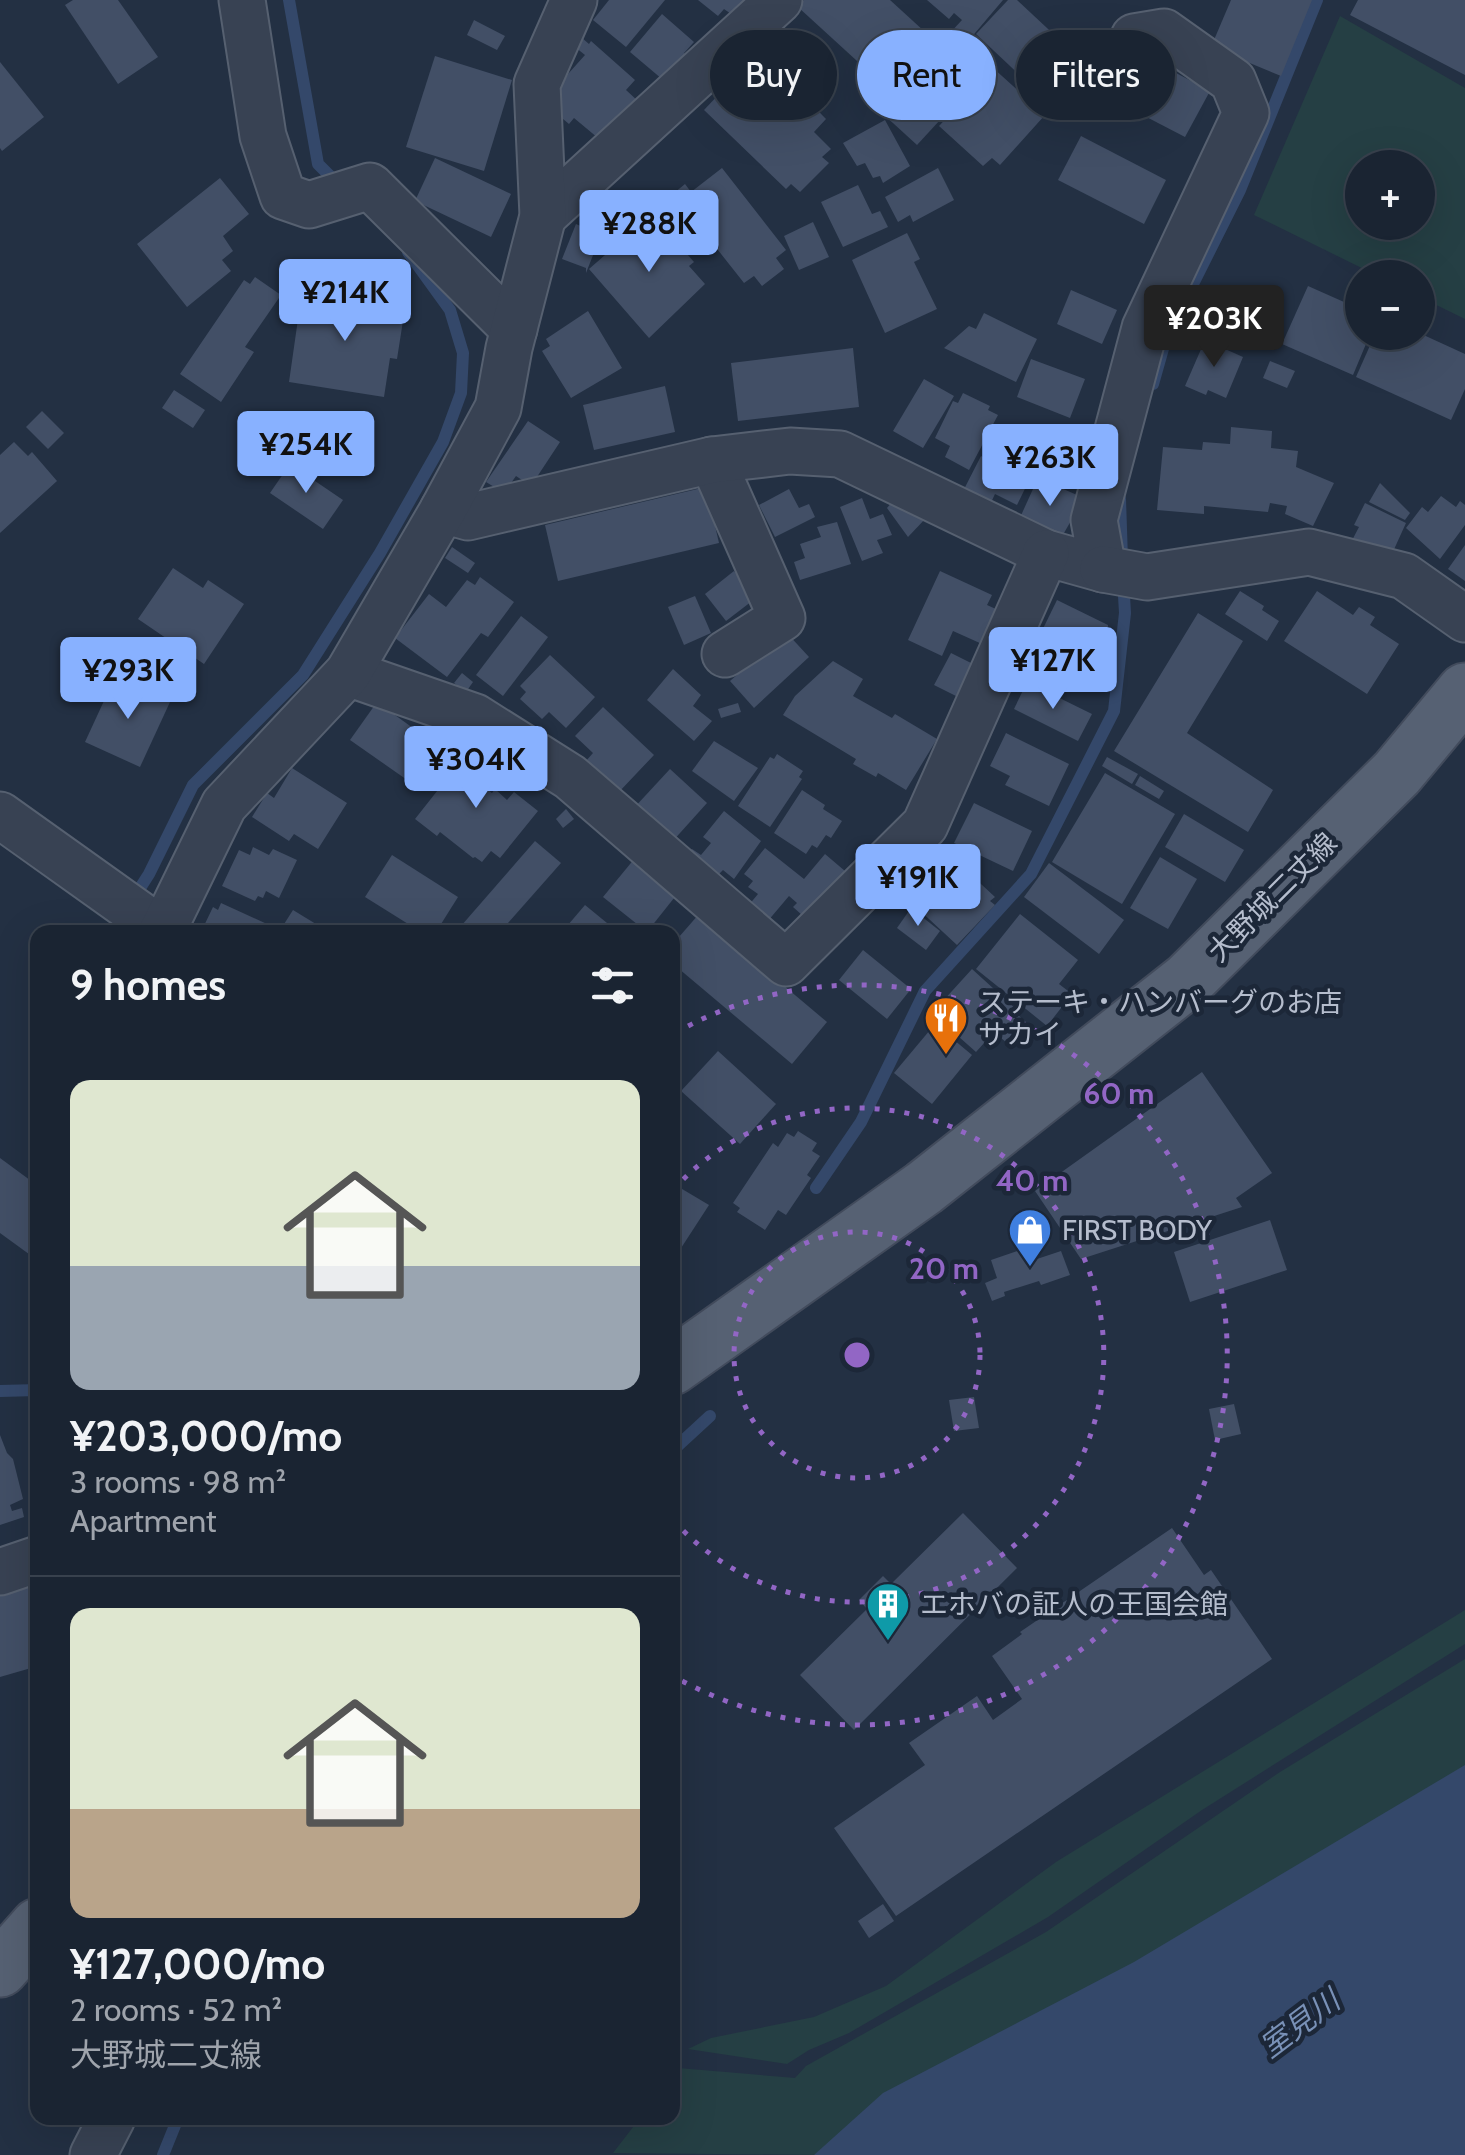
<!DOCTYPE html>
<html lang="en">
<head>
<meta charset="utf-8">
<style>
  body { margin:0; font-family:Cabin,"Noto Sans JP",sans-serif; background:#27303e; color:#f1f3f6; height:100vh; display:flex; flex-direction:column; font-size:38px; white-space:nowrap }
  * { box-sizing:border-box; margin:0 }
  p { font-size:32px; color:#9fa4ac }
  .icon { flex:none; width:55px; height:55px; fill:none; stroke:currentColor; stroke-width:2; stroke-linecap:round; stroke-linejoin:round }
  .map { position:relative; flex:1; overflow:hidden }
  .details { position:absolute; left:30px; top:925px; width:650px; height:1200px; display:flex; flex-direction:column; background:#1a2432; border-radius:20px; box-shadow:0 10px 40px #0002,0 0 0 2px #38414d }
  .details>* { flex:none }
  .banner { position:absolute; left:710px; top:30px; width:605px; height:90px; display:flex; gap:20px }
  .controls { position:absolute; left:1345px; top:150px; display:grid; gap:20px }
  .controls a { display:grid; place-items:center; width:90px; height:90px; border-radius:50%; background:#1a2432; box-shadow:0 10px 40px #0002,0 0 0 2px #38414d; font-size:50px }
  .price { position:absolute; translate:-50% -85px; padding:0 22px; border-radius:10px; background:#88b1ff; color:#111; font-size:32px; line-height:65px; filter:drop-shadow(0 2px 5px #0008) }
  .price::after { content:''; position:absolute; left:50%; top:60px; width:30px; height:22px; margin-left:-15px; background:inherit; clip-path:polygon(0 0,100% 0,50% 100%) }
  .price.current { background:#222; color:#fff }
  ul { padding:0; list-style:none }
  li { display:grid; align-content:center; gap:20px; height:530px; padding:0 40px }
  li+li { border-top:2px solid #38414d }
  li span { display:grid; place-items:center; height:310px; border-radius:20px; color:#555 }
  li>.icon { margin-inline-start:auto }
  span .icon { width:180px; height:180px; fill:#fffc; stroke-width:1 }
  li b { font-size:42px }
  h2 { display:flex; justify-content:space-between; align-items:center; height:120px; padding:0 40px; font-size:42px }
  .chip { padding:0 35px; border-radius:45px; background:#1a2432; box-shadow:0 10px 40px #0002,0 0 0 2px #38414d; font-size:35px; line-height:90px }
  .chip.current { background:#88b1ff; color:#111 }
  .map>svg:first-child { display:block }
  .green { fill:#253f44; fill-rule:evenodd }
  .water { fill:#34486a }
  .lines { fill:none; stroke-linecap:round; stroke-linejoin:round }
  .stream { stroke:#34486a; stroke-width:12 }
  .building { fill:#424f66 }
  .minor-casing { stroke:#566070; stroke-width:49 }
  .primary-casing { stroke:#424b5c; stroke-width:59 }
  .minor { stroke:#384253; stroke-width:45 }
  .primary { stroke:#566173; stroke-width:55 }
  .ring { fill:none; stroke:#9266c5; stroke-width:5; stroke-dasharray:5 10 }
  .labels { text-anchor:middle; stroke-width:9; stroke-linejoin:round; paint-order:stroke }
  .street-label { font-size:28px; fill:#b5bdcd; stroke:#1c2738 }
  .poi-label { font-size:28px; fill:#b5bdcd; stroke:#1c2738; text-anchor:start }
  .water-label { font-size:30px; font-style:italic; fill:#7991b7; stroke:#1c2738 }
  .centre { fill:#9266c5; stroke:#1c2738; stroke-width:5 }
  .ring-label { font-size:30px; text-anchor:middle; font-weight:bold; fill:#9266c5; stroke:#1c2738; stroke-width:9; stroke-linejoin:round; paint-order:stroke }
</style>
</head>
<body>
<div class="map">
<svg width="1465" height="2155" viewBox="0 0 1465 2155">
  <rect width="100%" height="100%" fill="#233043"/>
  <g class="green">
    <path d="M1340,16L1465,88V319L1418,296V278L1380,277L1254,215ZM1362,168H1418V222H1362Z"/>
    <path d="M1465,1610V1644L1202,1810L1048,1917L849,2033L809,2050L787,2064L688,2049L711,2038L814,2017L886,1986L1056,1862Z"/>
    <path d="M1465,1659V1788L832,2155L613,2153L640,2118H672L673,2075L678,2068L795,2078L806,2066L1046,1932L1280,1772Z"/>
  </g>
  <path class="water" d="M1465,1765V2155H814L883,2093L1134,1962Z"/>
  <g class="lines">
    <g class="stream">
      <path d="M289,0L318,164L340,186"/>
      <path d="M1153,384L1166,338L1240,190L1317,0"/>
      <path d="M1120,499L1122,559"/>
      <path d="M112,932L149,874L193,785L303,675L380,553L443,442L461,393L463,353L450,310L408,252"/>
      <path d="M816,1188L861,1122L925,991L1031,874L1114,711L1125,613L1123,579"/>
      <path d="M0,1391L38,1390"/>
      <path d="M672,1451L710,1416"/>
      <path d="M163,2155L178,2118"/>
    </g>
  </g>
  <g class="building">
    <path d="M73,0H118L158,57L118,84L65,5Z"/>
    <path d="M609,0H665L626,47L593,20Z"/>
    <path d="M698,0H747L734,16L724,9L718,16Z"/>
    <path d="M804,0H890L925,32L880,82L798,7Z"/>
    <path d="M927,0H1003L964,46L949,34L962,20L954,13L949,19Z"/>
    <path d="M1008,0H1017L1092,70L1056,109L976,34Z"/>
    <path d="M1231,0H1312L1281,76L1211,47Z"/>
    <path d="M1358,0H1465V75L1350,15Z"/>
    <path d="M662,14L694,42L684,53L696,64L675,90L630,52Z"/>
    <path d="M474,20L505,36L497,50L467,35Z"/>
    <path d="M582,38L589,44L591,41L635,80L626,90L639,102L604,143L574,118L569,124L550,108L568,74L585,55L575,47Z"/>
    <path d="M970,47L1045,115L1000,165L992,158L983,166L939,126L955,109L944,98L962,78L958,74L970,60L963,54Z"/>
    <path d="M1131,49L1210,91L1185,137L1106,96Z"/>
    <path d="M435,56L512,80L484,171L406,147Z"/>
    <path d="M0,62L44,117L2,151L0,148Z"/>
    <path d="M738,74L744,80L749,75L766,93L773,86L785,98L795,87L826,119L814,132L831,149L822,157L829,163L800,192L791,184L786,189L704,110Z"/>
    <path d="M893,77L940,120L917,145L870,102Z"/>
    <path d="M885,120L910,166L883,183L880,176L873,178L865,163L857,166L843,143Z"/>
    <path d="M1081,136L1166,180L1144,224L1058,180Z"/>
    <path d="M435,158L511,194L491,237L415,201Z"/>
    <path d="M722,168L786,250L776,258L784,269L762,286L754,276L744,283L695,221L690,226L668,198L685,184L691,192Z"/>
    <path d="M938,168L954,200L913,222L910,215L898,222L885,197Z"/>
    <path d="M220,178L249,214L223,236L233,251L222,260L231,271L187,307L137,244Z"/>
    <path d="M858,185L872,214L880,211L888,227L843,247L821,202Z"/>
    <path d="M652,214L694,262L689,266L705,284L649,338L589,269Z"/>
    <path d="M813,222L829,257L799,270L784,236Z"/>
    <path d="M576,224L601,235L586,273V268L562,259Z"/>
    <path d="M907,233L920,259L914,262L937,309L885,333L852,260Z"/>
    <path d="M255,277L281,295L245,347L254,352L221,402L180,374L244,280L250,284Z"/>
    <path d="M1308,286L1362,310V332H1371L1353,375L1282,344Z"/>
    <path d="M1071,290L1117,310L1102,344L1057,324Z"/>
    <path d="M302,291L405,308L397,359L390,358L384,397L289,382Z"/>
    <path d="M588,311L622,368L571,398L542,351L550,346L546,339Z"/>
    <path d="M984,313L1037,339L1016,382L944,348L969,326L976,329Z"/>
    <path d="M1376,332H1417L1465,354V389L1451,420L1356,377Z"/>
    <path d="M1205,340L1243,357L1226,398L1208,390L1206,395L1185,386Z"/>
    <path d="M853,348L859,407L738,421L731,363Z"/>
    <path d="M1031,359L1085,379L1070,418L1017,397Z"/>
    <path d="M1270,361L1295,371L1287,388L1263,378Z"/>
    <path d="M924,379L954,396L923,448L893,431Z"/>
    <path d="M665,386L675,432L594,450L583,405Z"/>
    <path d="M174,390L205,410L193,428L162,408Z"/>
    <path d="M963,393L990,406L988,410L998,415L969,470L945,457L950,446L935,438L953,401L958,403Z"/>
    <path d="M42,411L64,433L48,449L26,427Z"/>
    <path d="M528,421L560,442L531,486L516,476L504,493L486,482Z"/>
    <path d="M1012,424L1027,431L1024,438L1045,448L1017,505L995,494L986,513L959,499L981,456L990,461L1006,428L1009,430Z"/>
    <path d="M1231,427L1272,431L1271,448L1298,451L1296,467L1334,483L1313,526L1285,514L1287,506L1270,503L1268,512L1204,506V514L1157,510L1163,447L1202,450L1203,442L1230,444Z"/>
    <path d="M14,442L28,456L32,452L57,481L0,533V455Z"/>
    <path d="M290,464L343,500L323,529L270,493Z"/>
    <path d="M1038,478L1084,498L1060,540L1018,522Z"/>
    <path d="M1380,483L1410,513L1405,520L1369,502Z"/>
    <path d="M706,487L719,543L558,581L545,525Z"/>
    <path d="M789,489L799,508L809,504L815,517L775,537L759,505Z"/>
    <path d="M1441,496L1456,507L1460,501L1465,505V525L1440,559L1406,528L1422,507L1428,512Z"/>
    <path d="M862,498L870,519L883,514L892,535L877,540L883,553L862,561L840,507Z"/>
    <path d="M892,502L926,518L908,537L887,508Z"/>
    <path d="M1365,503L1406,523L1386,567L1348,548L1359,527L1354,525Z"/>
    <path d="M837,522L851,564L800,580L794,562L805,558L800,544L821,537L817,527Z"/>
    <path d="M1465,545V581L1448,569Z"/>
    <path d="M452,547L475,563L468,573L445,558Z"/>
    <path d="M173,568L203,588L208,580L244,604L204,664L138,619Z"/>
    <path d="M734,571L756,598L726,621L705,594Z"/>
    <path d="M940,571L992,595L987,605L998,610L982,644L953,631L942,656L908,640Z"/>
    <path d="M480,577L514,602L488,637L481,633L447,677L395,638L429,594L446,607L467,580L475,585Z"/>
    <path d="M1240,591L1264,606L1262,610L1279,621L1267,641L1225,614Z"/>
    <path d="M1317,591L1353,615L1359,607L1375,617L1370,625L1399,644L1367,694L1284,641Z"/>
    <path d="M695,596L711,633L684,645L668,607Z"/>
    <path d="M1057,600L1108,625L1105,673L1037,641Z"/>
    <path d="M1198,613L1243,641L1187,733L1273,790L1248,832L1114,751Z"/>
    <path d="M521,616L548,637L503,696L476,675Z"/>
    <path d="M786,632L809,657L754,708L730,681Z"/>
    <path d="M951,653L979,667L962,699L934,685Z"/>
    <path d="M550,655L595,697L566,728L549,712L542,719L520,699L526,692L520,686Z"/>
    <path d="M833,661L863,679L853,696L892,718L895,714L937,739L906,790L878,773L876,777L853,764L856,759L783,715L795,696Z"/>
    <path d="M673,669L701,695L693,706L712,721L694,741L647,700Z"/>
    <path d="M462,673L473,682L466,692L454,683Z"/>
    <path d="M115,677L170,702L140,767L85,742Z"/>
    <path d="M1027,682L1092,714L1078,741L1014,709Z"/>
    <path d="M377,702L446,752L420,789L350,740Z"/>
    <path d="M738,703L741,712L721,718L718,709Z"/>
    <path d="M603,707L654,755L618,793L586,761L593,753L575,736Z"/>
    <path d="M1006,733L1069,764L1049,806L1005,785L1010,776L990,766Z"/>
    <path d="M714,741L758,768L734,801L692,771Z"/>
    <path d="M475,743L493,757L475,780L492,793L495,789L507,800L514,792L538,811L500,858L491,851L482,862L475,857L473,858L440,832L437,836L415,819Z"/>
    <path d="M777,754L803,771L799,777L802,779L770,827L738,806L770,757L774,759Z"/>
    <path d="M1107,757L1138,774L1132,784L1102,766Z"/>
    <path d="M292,768L347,803L318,849L294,834L289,841L252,817L267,793L274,798Z"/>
    <path d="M670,769L707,803L671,843L633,809Z"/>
    <path d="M1105,773L1175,814L1122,904L1052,862Z"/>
    <path d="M1140,776L1164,791L1159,799L1135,785Z"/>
    <path d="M802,790L825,805L823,809L842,821L831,838L826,835L817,848L812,845L806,854L774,833Z"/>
    <path d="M974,803L1032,831L1013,871L954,843Z"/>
    <path d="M566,809L574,819L563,828L556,819Z"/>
    <path d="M724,811L761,841L734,879L723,870L716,877L682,861L692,849L701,855L711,843L703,837Z"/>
    <path d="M1184,814L1244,850L1225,882L1165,847Z"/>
    <path d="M535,841L561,863L500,932H469L461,926Z"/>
    <path d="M253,847L269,855L273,849L297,860L279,898L266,891L263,898L258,896L255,901L222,886L239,850L250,855Z"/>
    <path d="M765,848L804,879L825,854L852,877L812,924L793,907L797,903L789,896L767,922L748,906L758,894L748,887L753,881L744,874Z"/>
    <path d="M392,855L458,897L436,932H421L365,897Z"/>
    <path d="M1160,857L1197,879L1168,929L1130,908Z"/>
    <path d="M635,858L678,893L647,932L603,897Z"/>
    <path d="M953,858L995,897L990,901L995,905L957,945L902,894L914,881L918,885L926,876L932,881Z"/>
    <path d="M1049,863L1124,920L1099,954L1024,897Z"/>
    <path d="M221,903L267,924L263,932H201L213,907L218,910Z"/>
    <path d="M585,905L618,932H562Z"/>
    <path d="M911,908L940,931L926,950L897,928Z"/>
    <path d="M293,910L329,932H279Z"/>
    <path d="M699,914L827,1022L792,1064L672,963V945Z"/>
    <path d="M1020,914L1078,960L1059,984L1072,994L1047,1026L976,969Z"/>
    <path d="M863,950L911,989L887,1019L839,980Z"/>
    <path d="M972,969L1016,1009L1013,1011L1026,1022L1007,1043L994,1032L976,1052L932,1013Z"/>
    <path d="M935,1024L972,1055L932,1104L894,1073Z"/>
    <path d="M718,1051L776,1104L740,1144L681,1091Z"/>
    <path d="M1202,1072L1272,1173L1236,1198L1242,1207L1081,1259L1035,1191Z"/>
    <path d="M798,1131L817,1143L812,1151L820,1156L807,1175L811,1178L786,1215L778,1210L765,1230L737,1212L740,1208L733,1203L773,1143L778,1147L787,1133L794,1137Z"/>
    <path d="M0,1158L38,1186V1252L33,1257L0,1233Z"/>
    <path d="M672,1183L709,1205L672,1262Z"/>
    <path d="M1270,1220L1287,1270L1190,1302L1174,1252Z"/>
    <path d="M1032,1246L1037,1259L1061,1251L1070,1275L1041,1285L1039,1281L1004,1292L1005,1296L992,1301L985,1283L997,1278L991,1260Z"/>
    <path d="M974,1397L979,1428L954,1431L949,1400Z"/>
    <path d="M1234,1404L1241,1434L1215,1440L1209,1409Z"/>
    <path d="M0,1435L7,1453L13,1459L23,1499L10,1505L12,1511L22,1508L24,1517L0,1525Z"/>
    <path d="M963,1513L1017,1568L854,1730L800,1675L867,1609L859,1600L883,1576L891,1584Z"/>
    <path d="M1172,1528L1204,1575L1211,1570L1272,1659L896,1916L834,1828L925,1765L909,1743L977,1696L993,1720L1022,1699L992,1656L1022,1634L1020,1632Z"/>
    <path d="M33,1585L38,1602V1666L0,1677V1595Z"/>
    <path d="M883,1904L894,1921L869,1938L858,1921Z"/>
  </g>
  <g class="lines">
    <g class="minor-casing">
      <g id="minor">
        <path d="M242,0L263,136L283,196L309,205L370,186L514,329"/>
        <path d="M543,216L779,0"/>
        <path d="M712,460L782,618L725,654"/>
        <path d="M443,510L468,517L712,460L790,451L840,454L1046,553L1103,569L1094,520L1145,328L1246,113L1233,81L1164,32L1134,37"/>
        <path d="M1103,569L1147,577L1309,552L1404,576L1465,619"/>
        <path d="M348,673L475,717L570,777L786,963L925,825L1046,553"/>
        <path d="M0,815L164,932"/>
        <path d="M162,932L224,805L348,673L443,510L498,408L509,348L543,216L537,84L574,0"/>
        <path d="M0,1572L38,1559"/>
        <path d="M93,2155L112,2118"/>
      </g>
    </g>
    <g class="primary-casing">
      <g id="primary">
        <path d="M672,1367L924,1188L1188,980L1397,773L1465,691"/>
        <path d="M0,1969L38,1926"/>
      </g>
    </g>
    <use href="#minor" class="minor"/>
    <use href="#primary" class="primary"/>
  </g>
  <g class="ring">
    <circle cx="857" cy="1355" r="123"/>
    <path d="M673 1190A247 247 0 1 1 673 1520"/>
    <path d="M675 1033A370 370 0 1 1 675 1677"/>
  </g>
  <defs>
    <g id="restaurant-pin" transform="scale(2.25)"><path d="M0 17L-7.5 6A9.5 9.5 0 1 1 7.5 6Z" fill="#e8710a" stroke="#1c2738"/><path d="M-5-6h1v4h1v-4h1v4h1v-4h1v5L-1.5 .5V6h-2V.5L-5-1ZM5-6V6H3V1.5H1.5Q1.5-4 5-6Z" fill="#fff"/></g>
    <g id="shop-pin" transform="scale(2.25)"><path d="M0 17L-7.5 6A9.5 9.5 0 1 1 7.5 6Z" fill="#3f7fe0" stroke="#1c2738"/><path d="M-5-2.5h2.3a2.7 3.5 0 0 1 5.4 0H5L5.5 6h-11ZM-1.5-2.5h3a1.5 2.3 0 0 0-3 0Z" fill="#fff"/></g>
    <g id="building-pin" transform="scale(2.25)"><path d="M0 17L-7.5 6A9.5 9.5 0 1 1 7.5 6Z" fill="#0f9aa8" stroke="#1c2738"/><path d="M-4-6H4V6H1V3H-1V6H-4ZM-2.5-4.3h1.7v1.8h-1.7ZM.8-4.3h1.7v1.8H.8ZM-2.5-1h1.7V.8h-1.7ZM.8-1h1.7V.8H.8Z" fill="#fff"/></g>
  </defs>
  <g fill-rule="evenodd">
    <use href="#restaurant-pin" x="946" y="1018"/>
    <use href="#shop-pin" x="1030" y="1230"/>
    <use href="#building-pin" x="888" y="1604"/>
  </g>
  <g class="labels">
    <g class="street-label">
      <text transform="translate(1272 897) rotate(-45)" y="10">大野城二丈線</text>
    </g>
    <g class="poi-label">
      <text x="978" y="1012">ステーキ・ハンバーグのお店<tspan x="978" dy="32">サカイ</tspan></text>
      <text x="1062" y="1240">FIRST BODY</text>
      <text x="920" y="1614">エホバの証人の王国会館</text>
    </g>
    <g class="water-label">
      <text transform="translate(1300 2024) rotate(-37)" y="10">室見川</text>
    </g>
  </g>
  <circle cx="857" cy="1355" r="15" class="centre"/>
  <g class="ring-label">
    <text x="1119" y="1104">60 m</text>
    <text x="1032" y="1191">40 m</text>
    <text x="944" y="1279">20 m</text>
  </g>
</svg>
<div class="controls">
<a>+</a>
<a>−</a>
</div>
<b class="price" style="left:649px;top:275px">¥288K</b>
<b class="price" style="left:345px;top:344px">¥214K</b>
<b class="price current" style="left:1214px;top:370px">¥203K</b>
<b class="price" style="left:306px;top:496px">¥254K</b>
<b class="price" style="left:1050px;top:509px">¥263K</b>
<b class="price" style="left:1053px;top:712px">¥127K</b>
<b class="price" style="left:128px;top:722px">¥293K</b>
<b class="price" style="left:476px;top:811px">¥304K</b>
<b class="price" style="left:918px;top:929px">¥191K</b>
<div class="banner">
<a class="chip">Buy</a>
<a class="chip current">Rent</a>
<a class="chip">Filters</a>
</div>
<section class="details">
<h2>9 homes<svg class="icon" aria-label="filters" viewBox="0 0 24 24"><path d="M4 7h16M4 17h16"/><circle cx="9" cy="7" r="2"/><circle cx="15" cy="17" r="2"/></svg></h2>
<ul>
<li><span style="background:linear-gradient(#dfe7d0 60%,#9aa5b1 0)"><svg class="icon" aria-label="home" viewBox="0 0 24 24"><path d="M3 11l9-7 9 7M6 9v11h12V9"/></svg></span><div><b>¥203,000/mo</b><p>3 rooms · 98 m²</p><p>Apartment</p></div></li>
<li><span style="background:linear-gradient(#dfe7d0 65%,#b9a48a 0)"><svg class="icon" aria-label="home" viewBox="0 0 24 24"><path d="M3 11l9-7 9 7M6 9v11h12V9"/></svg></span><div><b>¥127,000/mo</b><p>2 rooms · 52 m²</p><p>大野城二丈線</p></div></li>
</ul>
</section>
</div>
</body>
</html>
